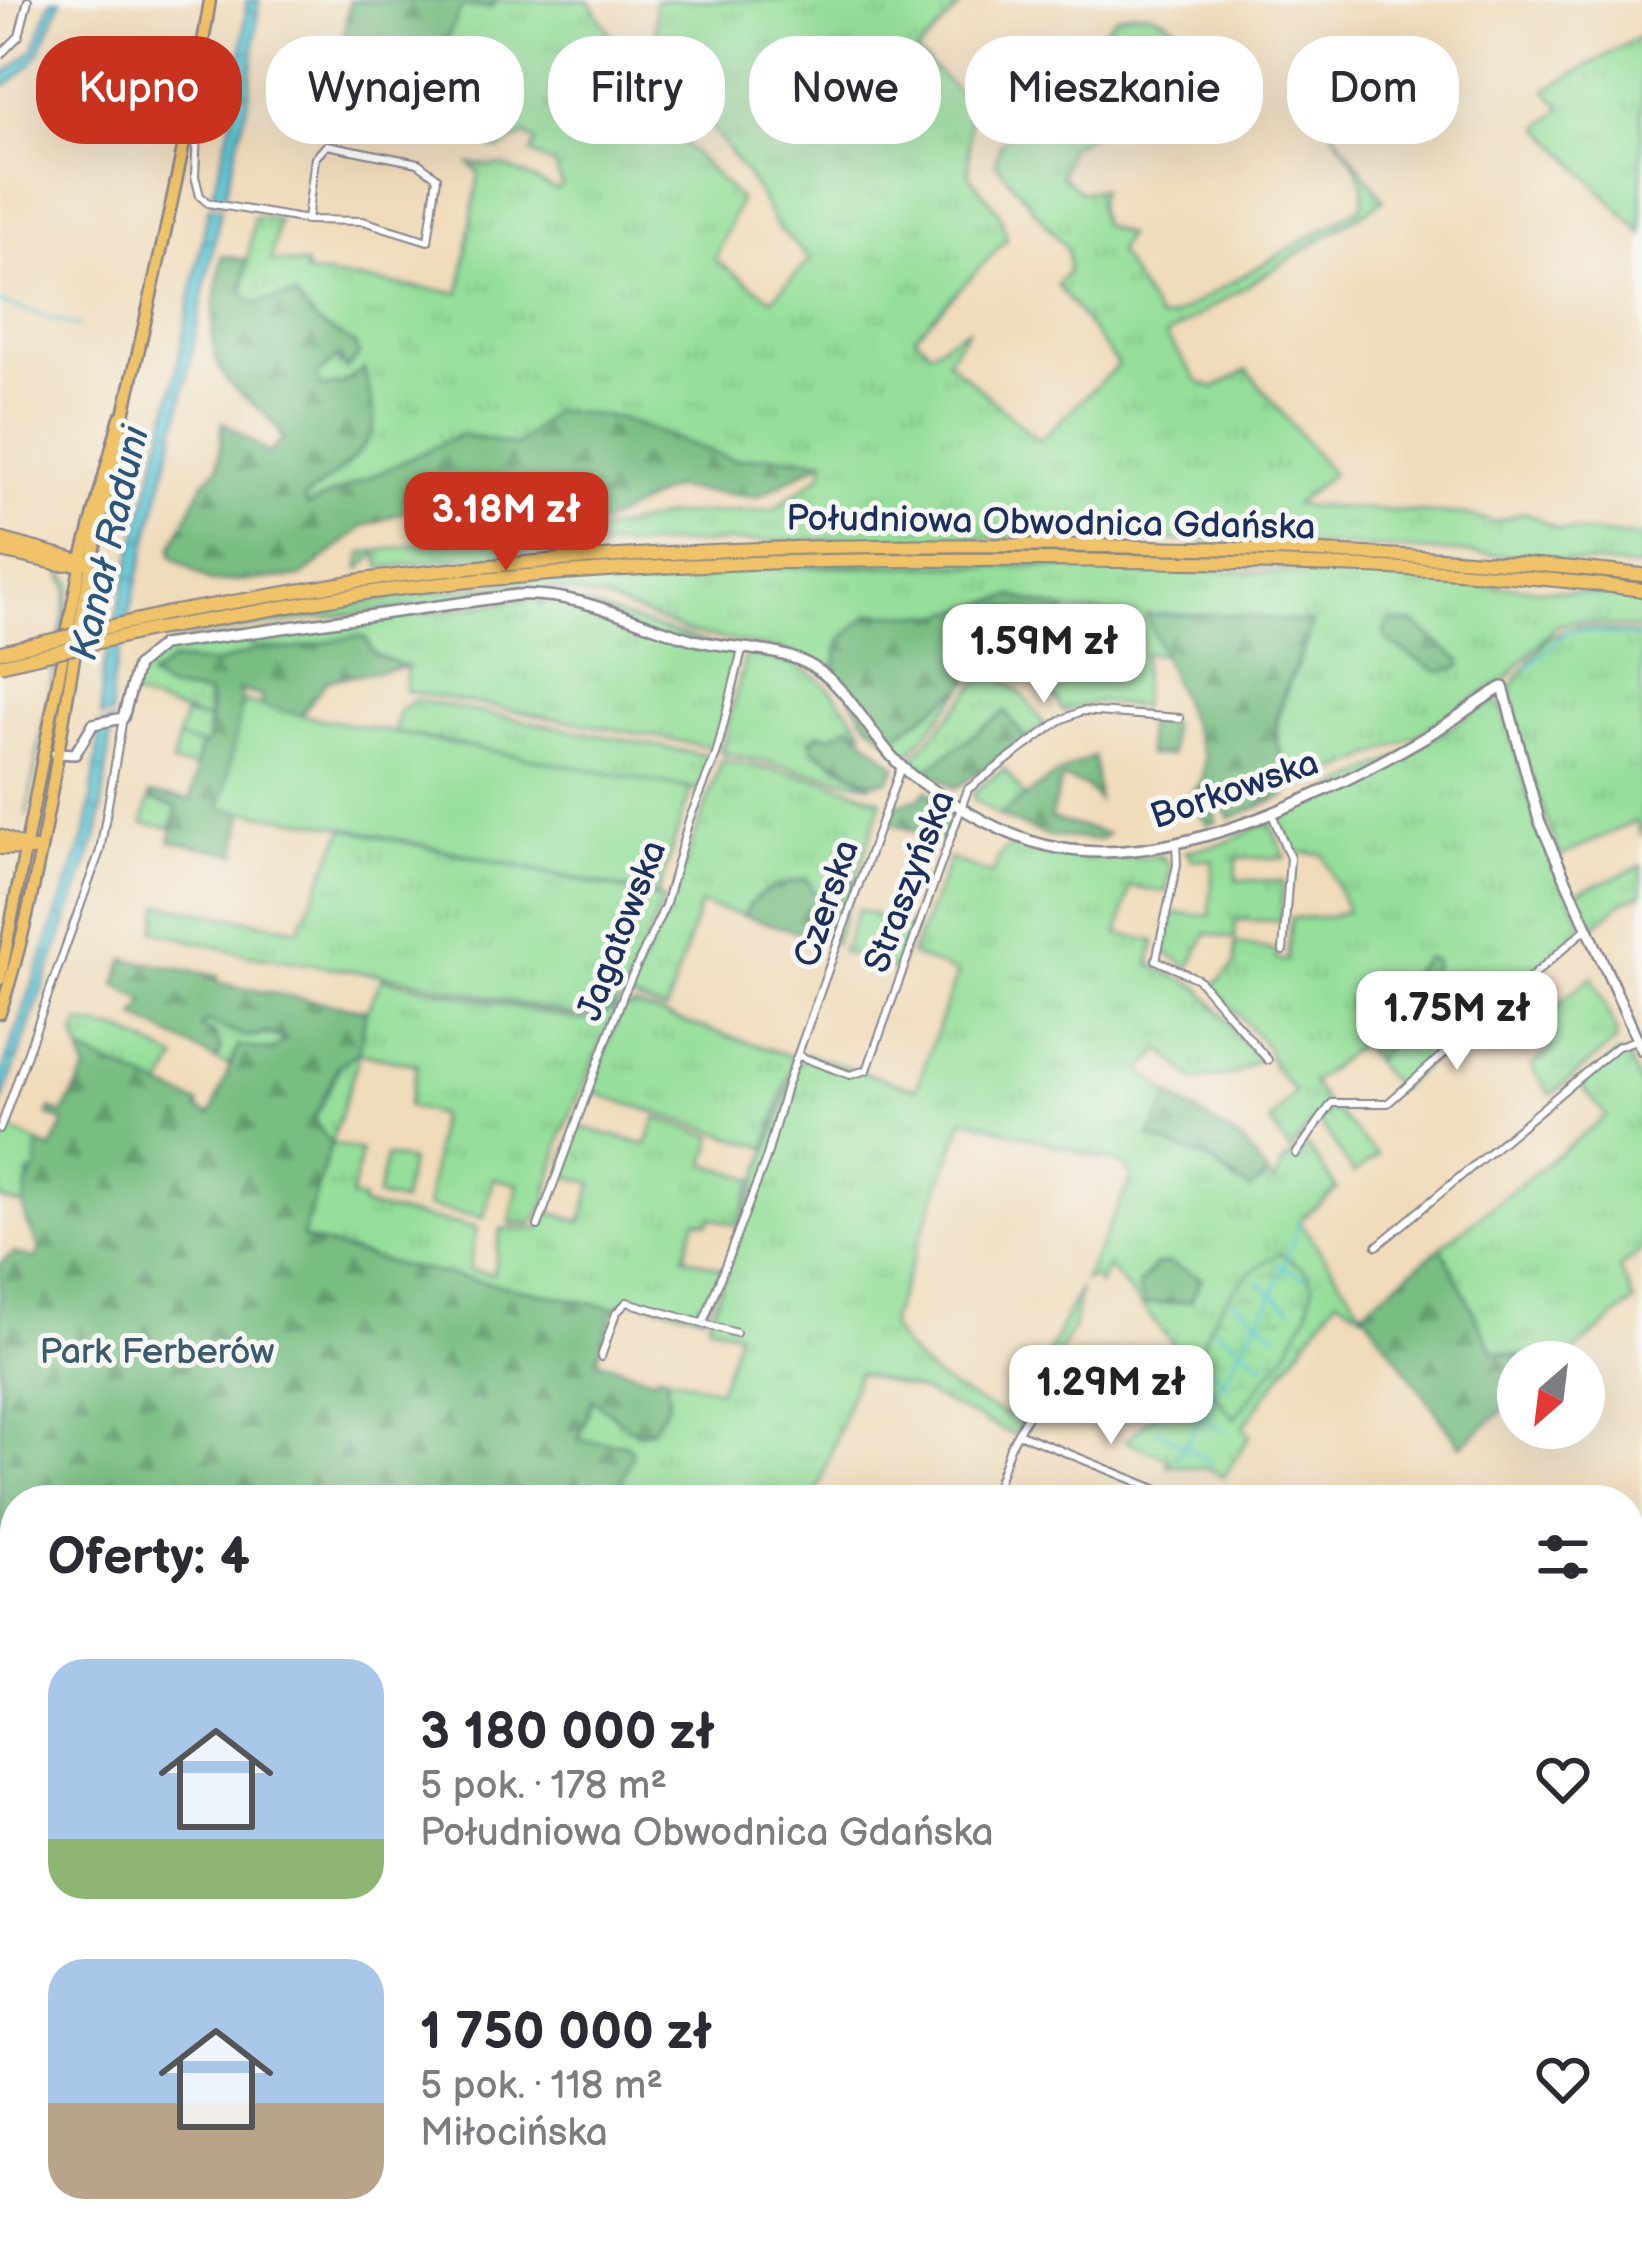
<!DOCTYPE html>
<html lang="pl">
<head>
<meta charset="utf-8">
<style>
  body { margin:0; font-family:"Balsamiq Sans",sans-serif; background:#f2f2f3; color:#2b2b33; height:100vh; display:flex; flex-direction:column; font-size:45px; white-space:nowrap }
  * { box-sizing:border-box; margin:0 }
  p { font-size:39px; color:#7c7c81 }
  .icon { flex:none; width:66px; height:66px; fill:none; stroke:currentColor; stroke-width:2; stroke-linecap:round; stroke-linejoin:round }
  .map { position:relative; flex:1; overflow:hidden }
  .sheet { position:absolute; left:0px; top:1485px; width:1644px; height:768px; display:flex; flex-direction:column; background:#fff; border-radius:48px 48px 0 0; box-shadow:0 12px 48px #0002 }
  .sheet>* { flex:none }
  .top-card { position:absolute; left:36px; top:36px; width:1572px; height:108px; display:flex; gap:24px }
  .needle { width:78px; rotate:208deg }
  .tools { position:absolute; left:1497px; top:1341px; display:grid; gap:24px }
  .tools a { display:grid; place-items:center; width:108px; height:108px; border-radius:50%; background:#fff; box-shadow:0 12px 48px #0002; font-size:60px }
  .price { position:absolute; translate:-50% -102px; padding:0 27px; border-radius:24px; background:#fff; color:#222; font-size:39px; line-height:78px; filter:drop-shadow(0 3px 6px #0008) }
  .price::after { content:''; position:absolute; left:50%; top:72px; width:36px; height:27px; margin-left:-18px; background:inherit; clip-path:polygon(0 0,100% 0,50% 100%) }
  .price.active { background:#c8321e; color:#fff }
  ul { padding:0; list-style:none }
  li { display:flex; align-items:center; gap:36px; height:300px; padding:0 48px }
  li span { display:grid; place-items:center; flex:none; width:336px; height:240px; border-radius:36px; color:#555 }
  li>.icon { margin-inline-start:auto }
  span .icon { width:144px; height:144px; fill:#fffc; stroke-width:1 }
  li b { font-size:51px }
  h2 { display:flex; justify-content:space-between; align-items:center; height:144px; padding:0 48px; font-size:51px }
  .tag { padding:0 42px; border-radius:48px; background:#fff; box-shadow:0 12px 48px #0002; font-size:42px; line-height:108px }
  .tag.active { background:#c8321e; color:#fff }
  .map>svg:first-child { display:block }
  .grass { fill:url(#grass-tufts); stroke:#58877c; stroke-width:3; fill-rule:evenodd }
  .forest { fill:url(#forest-firs); stroke:#4a7670; stroke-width:3 }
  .wetland { fill:url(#wetland-marsh); stroke:#58877c; stroke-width:3 }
  .green { fill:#95df9a; stroke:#58877c; stroke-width:3 }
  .water { fill:url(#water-ripples); stroke:#3b7b98; stroke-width:3 }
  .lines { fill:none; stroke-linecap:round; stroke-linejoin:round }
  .stream { stroke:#5bc7d3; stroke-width:3 }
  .minor-casing { stroke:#86858c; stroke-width:10 }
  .tertiary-casing { stroke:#86858c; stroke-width:14 }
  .secondary-casing { stroke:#86858c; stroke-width:14 }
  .primary-casing { stroke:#86858c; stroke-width:15 }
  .motorway-casing { stroke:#86858c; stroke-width:16 }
  .minor { stroke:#fff; stroke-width:6 }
  .tertiary { stroke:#fff; stroke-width:9 }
  .secondary { stroke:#f9e7c3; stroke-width:9 }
  .primary { stroke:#f0c369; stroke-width:10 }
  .motorway { stroke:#f0c369; stroke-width:12 }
  .motorway-bridge-casing { stroke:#86858c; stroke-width:16; stroke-linecap:butt }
  .motorway-bridge { stroke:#f0c369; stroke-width:12 }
  .labels { text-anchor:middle; stroke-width:10; stroke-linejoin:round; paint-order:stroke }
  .street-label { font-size:36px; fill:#1b2f5e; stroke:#f6f6f2 }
  .park-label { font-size:36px; fill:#3a5b6d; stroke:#f6f6f2 }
  .water-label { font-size:39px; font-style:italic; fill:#2b557b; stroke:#f6f6f2 }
</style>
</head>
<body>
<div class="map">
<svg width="1642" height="2253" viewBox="0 0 1642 2253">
  <defs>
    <pattern id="grass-tufts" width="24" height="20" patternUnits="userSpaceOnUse" patternTransform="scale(3)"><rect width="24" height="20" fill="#95df9a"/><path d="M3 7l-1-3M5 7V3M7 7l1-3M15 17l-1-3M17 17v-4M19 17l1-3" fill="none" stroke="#80c087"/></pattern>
    <pattern id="forest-firs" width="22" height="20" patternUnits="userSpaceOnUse" patternTransform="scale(3)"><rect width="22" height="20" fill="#78be82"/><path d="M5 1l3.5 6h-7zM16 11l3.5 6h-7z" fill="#629b6e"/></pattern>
    <pattern id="wetland-marsh" width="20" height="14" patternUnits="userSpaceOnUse" patternTransform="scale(3)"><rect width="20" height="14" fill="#95df9a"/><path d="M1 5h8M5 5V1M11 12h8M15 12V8" fill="none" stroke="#80c087"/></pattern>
    <pattern id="water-ripples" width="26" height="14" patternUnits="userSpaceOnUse" patternTransform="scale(3)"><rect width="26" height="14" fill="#5bc7d3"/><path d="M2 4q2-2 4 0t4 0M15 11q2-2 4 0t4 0" fill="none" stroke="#4aa2ae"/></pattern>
  </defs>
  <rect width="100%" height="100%" fill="#f6f6f2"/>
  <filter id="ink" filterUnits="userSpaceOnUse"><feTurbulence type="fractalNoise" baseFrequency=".00833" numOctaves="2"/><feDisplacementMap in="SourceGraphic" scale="24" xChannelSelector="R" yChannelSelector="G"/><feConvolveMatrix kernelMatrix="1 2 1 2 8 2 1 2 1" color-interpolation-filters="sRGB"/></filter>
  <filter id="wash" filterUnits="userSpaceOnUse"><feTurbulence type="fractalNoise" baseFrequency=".004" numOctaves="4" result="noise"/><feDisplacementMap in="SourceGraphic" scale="48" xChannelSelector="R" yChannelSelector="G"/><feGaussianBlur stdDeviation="2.7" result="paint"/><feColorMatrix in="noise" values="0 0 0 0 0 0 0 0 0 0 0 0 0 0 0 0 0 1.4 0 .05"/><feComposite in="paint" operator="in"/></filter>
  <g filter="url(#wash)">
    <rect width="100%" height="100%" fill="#f0dbba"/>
    <g class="grass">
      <path d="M497,0H589L671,130L740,200L715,260L772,299L810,260L775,224L756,188L656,52L655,0H966L917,53L969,102V175L999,212L1007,239L915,336L930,351L969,328L947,360L1039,441L1118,365L1057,285L1068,272V251L995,162L1000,144L1116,17C1155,4 1170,20 1196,48L1222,44L1068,149L1061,176L1081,192L1101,189L1097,205L1102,225L1126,235L1117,252L1159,319L1172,317L1361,207C1373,179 1342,148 1328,124L1384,200L1166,336L1199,382L1214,388L1247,370L1332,474L1294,505L1466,515L1494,522L1525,512L1557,529L1642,538V568C1395,542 1146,536 898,539C725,541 552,545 381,568L377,554L360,569L362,553L502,531L585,535L670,515L773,510L822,474L824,460L773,456L733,460L619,418L516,446L463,434L307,506L304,498C325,482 375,449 374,419C374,403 367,386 364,370L342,384L321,387L317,375L340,356L339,365L355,344L316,322L295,296L254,303L243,293L254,217L279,220L271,261L306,265V273L460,293L479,173L470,164L504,166L557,190L562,185L554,166L531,153L536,142L525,135L499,150L466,140L454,143L439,134L440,121L434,118L426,127L412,117L416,96L462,7L490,8Z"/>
      <path d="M1642,35V234L1541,127L1562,108L1546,90Z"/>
      <path d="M818,552C1094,550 1368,555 1642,580V585L1425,567L551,564Z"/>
      <path d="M1092,567L1398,577L1642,598V630L1579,621L1556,626L1506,679L1406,741L1299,788C1287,781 1286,769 1282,756C1264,706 1304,672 1311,623L1148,615L1163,655L1144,653L1141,707L1097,702L1063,711L1045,682L1133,615L1067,611L1013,596L941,615L870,614L834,668L840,684L825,669L789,652L691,633L602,599L550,589L172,637C268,619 364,602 460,589C668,561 882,567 1092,567Z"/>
      <path d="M61,570L72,583L26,817L68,590Z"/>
      <path d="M538,598L541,606L545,600L563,599L736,652L716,748L405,691L407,667L374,654L357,636L294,649H258L217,664L171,661L178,691L207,694L208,720L131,696C148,636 195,643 248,636L252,646L256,635Z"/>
      <path d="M1578,626L1642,636V837L1635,821L1560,857L1524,756L1510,688L1548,638Z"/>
      <path d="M746,654C814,664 825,678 865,733L850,725L814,750L871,785L721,753Z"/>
      <path d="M990,668L1025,697L1044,725L1026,740L1005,712L926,770L913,759Z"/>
      <path d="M966,685L908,756L889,741Z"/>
      <path d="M1494,699L1502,706L1538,827L1582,922L1566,945L1398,1089L1374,1062L1392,1043L1433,974L1384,1004L1360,1044L1312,1082L1326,1104L1290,1152L1270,1122L1295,1092L1273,1067L1267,1047L1213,986L1235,965V943L1277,951L1276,959L1287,961L1291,918L1330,917L1347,911L1323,854L1292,852L1278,818L1429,741Z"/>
      <path d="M415,700L709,756L712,759L699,791L394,732L400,709Z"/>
      <path d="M178,739L206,746L196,768L172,764Z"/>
      <path d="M722,760L826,780L882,800L856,881H840L832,903L822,907L807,879C782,884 753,890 744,916L700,904L666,1011L626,997L672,901Z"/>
      <path d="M1004,769L1025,797L999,816L974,799V791Z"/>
      <path d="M149,800L178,806L171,828L143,823Z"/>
      <path d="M1270,822L1285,858H1237L1236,880L1283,881L1280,921L1236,920L1235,939L1207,933L1190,967L1164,952L1173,913L1210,916L1213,860L1192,859L1186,851L1222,844Z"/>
      <path d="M344,829L664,899L620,1002L596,1015H570L408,979L248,955L155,931L160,905L299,929Z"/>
      <path d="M1015,842L1086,859L1161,856L1171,867L1166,892L1130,887L1118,934L1155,941L1150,964L1199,987L1259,1059L1235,1074L1195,1081L1161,1049L1142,1070L1171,1096L1150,1138L1211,1161L1236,1183H1261L1267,1175L1273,1183L1284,1162L1307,1146L1337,1189L1299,1221L1366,1315L1337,1298L1243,1427L1250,1436L1224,1477L1209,1469L1167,1465L1169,1459L1126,1441L1197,1373L1108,1266L1099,1285L1094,1277L1084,1280L1132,1177L1124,1165L964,1118L889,1325C916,1372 959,1395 1007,1415L1021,1411L1080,1288L1073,1328L1014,1435L918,1390L858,1373L815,1500H611L626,1444L579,1440L592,1398L638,1434L653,1429L667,1376L719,1390L738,1333L708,1324L798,1063L806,1054L916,1089L957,973L911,955L950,859L992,875L1000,855ZM1155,1265H1166L1191,1301L1161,1304L1138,1286Z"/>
      <path d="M1642,866V894L1622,902L1593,928L1577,892Z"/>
      <path d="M858,909L913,929L897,971L842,952Z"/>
      <path d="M1592,976L1616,1031L1615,1042L1551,1095L1531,1067L1551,1049L1532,1026Z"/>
      <path d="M382,978L576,1020L595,1019L617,1007L561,1137L545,1206L532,1224L510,1223L518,1184L493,1178L484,1218L427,1207L439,1115L408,1106L417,1065L360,1053L331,1143L361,1151L351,1198L363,1200L362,1206L477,1228L469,1270L493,1274L501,1229H540L547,1211L581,1222L593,1183L569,1177L564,1161L577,1126L647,1145L656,1118L714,1137L706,1164L754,1179L737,1226L711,1217L708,1223L696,1220L684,1256L722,1269L704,1315L628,1299L616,1308L397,1265L302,1238L331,1144L314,1121Z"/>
      <path d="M634,1006L788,1055L793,1062L766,1148L595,1093L591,1088L621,1010Z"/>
      <path d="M205,1021L246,1037L278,1034L284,1040L282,1048L248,1051L238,1047L229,1066L216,1060L221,1050L201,1028Z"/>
      <path d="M79,1023L122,1031L177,1059L162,1088L81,1052L75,1036Z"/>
      <path d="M1618,1053L1628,1056L1642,1088V1250L1620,1268L1634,1302L1561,1362L1493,1351L1441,1247L1606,1116L1581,1085Z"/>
      <path d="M386,1156L410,1161L402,1202L377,1197Z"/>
      <path d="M736,2238H839L843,2253H710L733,2250Z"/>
      <path d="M935,2238H984L977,2253H921Z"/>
      <path d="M1037,2238H1087L1094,2253H1031Z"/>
      <path d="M1317,2238H1367L1377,2246L1393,2238L1400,2253H1324Z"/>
    </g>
    <g class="forest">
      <path d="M350,0H497L490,8L462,7L444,45L454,61L433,95L416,97L412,117L326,90L340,55Z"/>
      <path d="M222,256L247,260L243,293L254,303L295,296L316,322L355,344L359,356L346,370L339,356L317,375L321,387L342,384L364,369C367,385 373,402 374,418C376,448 326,482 304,498L307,506L463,434L516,446L554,410L619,418L733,460L773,456L825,460L757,497L671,488L594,528L468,526L412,509L364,526L301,577L211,582L172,556V547L204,482L218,468L223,422L269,454L282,439C274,417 254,406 237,391C198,357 217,300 222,256Z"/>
      <path d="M1013,596L1067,611L1001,660L987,652L966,685L889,741L863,717L834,669L841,640L869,614L941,615Z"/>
      <path d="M1221,614L1312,623C1304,653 1270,711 1275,736C1277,751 1286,768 1291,783L1286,796L1230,818L1226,809L1214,810L1217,822L1208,824L1188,799L1203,780L1204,756L1146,615Z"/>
      <path d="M1390,621L1414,623L1461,661V667L1438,672L1389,643L1384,633Z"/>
      <path d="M357,636L366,638L374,654L407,667L327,680L301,715L260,706L262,696L238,690L243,702L221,808L243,812L237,854L170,841L177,807L149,800L150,794L191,800C194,786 196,770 197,761C200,740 219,723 207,694L167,689L150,678L171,661L217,664L258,649H294Z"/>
      <path d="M1005,711L1026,740L955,788L926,770Z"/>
      <path d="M1146,721L1170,723L1171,755H1147Z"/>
      <path d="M850,725L896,766L889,780L872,783L814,750L810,740L820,733L830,736Z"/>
      <path d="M1094,756L1098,800L1086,786L1062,778L1050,819L1107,834L1100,840L1047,836L999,816L1055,775Z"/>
      <path d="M926,790L955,815L944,842L889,822L896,804L921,798Z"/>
      <path d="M846,878L856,881L835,943L744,916C753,890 782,884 807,879L822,906L832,903Z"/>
      <path d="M1426,957L1435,961L1433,974L1392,1043L1374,1062L1360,1044L1384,1004Z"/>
      <path d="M125,959L218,976L217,982L236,987L366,1010L359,1052L338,1066L314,1120L331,1144L302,1238L398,1265L616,1308L597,1360L655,1379L658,1373L667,1376L668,1403L653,1429L638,1434L592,1399L579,1440L626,1444L633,1452L616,1496L15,1500V1572L0,1561V1264L14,1253L35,1259L40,1250C35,1235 23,1222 24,1203C25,1180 41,1164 37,1143L51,1150L64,1122L48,1115L50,1109L63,1114L86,1071L81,1052L199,1104L198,1110L211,1115L238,1046L272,1051L284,1040L267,1033L246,1037L205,1021L201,1028L215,1034L221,1050L216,1060L136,1017L145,1001L116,985Z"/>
      <path d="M1171,1096L1245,1144L1267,1175L1250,1190L1211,1161L1150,1138Z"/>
      <path d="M1441,1247L1493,1351L1540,1362H1518V1398L1461,1446L1363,1310Z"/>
      <path d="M1168,1263L1202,1278L1191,1301L1145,1305L1138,1286L1156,1265Z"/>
      <path d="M0,1656L15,1669V1708L0,1693Z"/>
      <path d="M15,1714V2238H350L323,2253H0V1817L5,1811L0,1809V1735Z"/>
      <path d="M839,2238H906L895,2253H843Z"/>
      <path d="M984,2238H1037L1031,2253H977Z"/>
    </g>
    <g class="wetland">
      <path d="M1280,1253L1304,1269L1313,1285L1308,1311L1288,1350L1234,1418L1197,1373C1202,1321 1235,1277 1280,1253Z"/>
      <path d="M0,1617L15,1629V1669L0,1656Z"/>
      <path d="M1231,2238H1317L1324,2253H1221Z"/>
    </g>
    <g class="green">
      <path d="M243,702L301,715L691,789L657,896L337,826L221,808Z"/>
      <path d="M184,715L208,720L206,746L178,739Z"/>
      <path d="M1332,1108L1377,1155L1354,1174L1319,1121Z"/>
      <path d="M5,1127L37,1143V1170L29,1174L24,1206L0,1199V1139Z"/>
      <path d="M1176,1348L1197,1373L1151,1411L1143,1405Z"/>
    </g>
    <g class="water">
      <path d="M51,0H61C44,39 41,67 0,88V78L34,49Z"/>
      <path d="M247,0H259L249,97L223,202L211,200L237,98Z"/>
      <path d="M209,207L221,209L179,415L112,682L111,715L101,717L102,675L169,407Z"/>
      <path d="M112,722L99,831L0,1107V1078L87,829L101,725Z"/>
      <path d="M0,1570L15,1580V1629L0,1617Z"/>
    </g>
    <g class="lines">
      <g class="stream">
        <path d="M0,302L79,327"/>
        <path d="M1528,668L1569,629L1642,638"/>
        <path d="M1278,1264L1306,1278"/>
        <path d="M1257,1281L1291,1309"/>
        <path d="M1232,1299L1278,1335"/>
        <path d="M1213,1326L1265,1365"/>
        <path d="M1199,1360L1231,1385"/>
        <path d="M1183,1399L1225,1432"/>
        <path d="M1159,1431L1212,1463"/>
        <path d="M1177,1458L1274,1293L1300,1221"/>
        <path d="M1607,1500L1611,1494"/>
        <path d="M1629,1533L1642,1550"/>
        <path d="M1629,1859L1642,1849"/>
        <path d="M1629,1904L1642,1891"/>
      </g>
    </g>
  </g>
  <g filter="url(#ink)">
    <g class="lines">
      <g class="minor-casing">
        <g id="minor">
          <path d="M0,55L19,36L28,0"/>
          <path d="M189,125L197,134L195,176L200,196L208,203L307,220L315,158L327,145L418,163L437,177L428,241L363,221L307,220"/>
          <path d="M1272,814L1290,858L1283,951"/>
          <path d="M1176,843L1177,865L1156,960L1198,979L1268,1060"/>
          <path d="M799,1056L850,1075L867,1070L968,789L1061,720L1082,711L1180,718"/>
          <path d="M0,1129L100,851L123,718"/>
          <path d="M1296,1154L1332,1103H1388L1588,927"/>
          <path d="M538,1226L624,993L665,906L689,820L716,755L742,650"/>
          <path d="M1377,1246L1616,1047L1636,1040"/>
          <path d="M703,1323L766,1159L786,1087L901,767"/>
          <path d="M601,1357L616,1313L627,1302L736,1333"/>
          <path d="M1020,1434L1183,1500"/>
          <path d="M992,1500L1010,1447L1056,1363"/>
          <path d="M1629,1605L1642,1596"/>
          <path d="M695,2238L704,2253"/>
          <path d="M1458,2238L1462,2253"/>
        </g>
      </g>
      <g class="tertiary-casing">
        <path id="tertiary" d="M56,753L75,754L93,724L123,718L137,666L162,645L516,595C581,592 630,621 691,639C730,650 780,646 815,668C858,695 875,751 919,781C961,809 1007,839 1058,848C1178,871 1342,787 1442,727C1463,714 1482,698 1503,687L1539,820L1642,1050"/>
      </g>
      <g class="secondary-casing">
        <g id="secondary">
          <path d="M1629,1870L1642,1858"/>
          <path d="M1629,1884L1642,1871"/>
          <path d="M1545,2238L1548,2253"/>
          <path d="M907,2253L920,2238"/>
        </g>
      </g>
      <g class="primary-casing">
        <g id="primary">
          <path d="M0,979L81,562L120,417"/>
          <path d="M0,1013C45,876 59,727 87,586C126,390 179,197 210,0"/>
        </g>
      </g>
      <g class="motorway-casing">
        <g id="motorway">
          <path d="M0,539L91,564"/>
          <path d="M0,551L60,564L80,563"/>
          <path d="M362,580C606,549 851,543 1097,546C1279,549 1461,555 1642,575"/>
          <path d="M364,593C613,561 865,557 1116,561C1291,563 1468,567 1642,590"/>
          <path d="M0,836L26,847"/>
          <path d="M0,848L37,849"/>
        </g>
      </g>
      <use href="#minor" class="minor"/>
      <use href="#tertiary" class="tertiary"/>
      <use href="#secondary" class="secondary"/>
      <use href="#primary" class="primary"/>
      <use href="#motorway" class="motorway"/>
      <g class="motorway-bridge-casing">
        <g id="motorway-bridge">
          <path d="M0,652L169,613L362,580"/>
          <path d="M0,665L151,630L364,593"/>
        </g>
      </g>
      <use href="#motorway-bridge" class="motorway-bridge"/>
    </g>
  </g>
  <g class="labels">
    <g class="street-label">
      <text transform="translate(1051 521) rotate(1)" y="13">Południowa Obwodnica Gdańska</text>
      <text transform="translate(1234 788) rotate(-19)" y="13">Borkowska</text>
      <text transform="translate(908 881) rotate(-69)" y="13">Straszyńska</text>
      <text transform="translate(825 903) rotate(-71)" y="13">Czerska</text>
      <text transform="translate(620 930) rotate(-69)" y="13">Jagatowska</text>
    </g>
    <g class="park-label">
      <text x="157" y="1363">Park Ferberów</text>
    </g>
    <g class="water-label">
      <text transform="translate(108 543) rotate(-77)" y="14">Kanał Raduni</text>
    </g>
  </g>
</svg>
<div class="tools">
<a><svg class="needle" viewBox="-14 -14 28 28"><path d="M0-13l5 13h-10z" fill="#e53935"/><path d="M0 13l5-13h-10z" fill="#7c7c81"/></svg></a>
</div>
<b class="price active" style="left:506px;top:574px">3.18M zł</b>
<b class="price" style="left:1044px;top:706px">1.59M zł</b>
<b class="price" style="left:1457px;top:1073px">1.75M zł</b>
<b class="price" style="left:1111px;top:1447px">1.29M zł</b>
<div class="top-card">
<a class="tag active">Kupno</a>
<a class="tag">Wynajem</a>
<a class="tag">Filtry</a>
<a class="tag">Nowe</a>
<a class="tag">Mieszkanie</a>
<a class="tag">Dom</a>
</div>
<section class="sheet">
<h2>Oferty: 4<svg class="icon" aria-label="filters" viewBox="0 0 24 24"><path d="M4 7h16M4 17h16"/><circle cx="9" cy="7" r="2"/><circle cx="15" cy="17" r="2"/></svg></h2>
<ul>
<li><span style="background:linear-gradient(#a9c7e8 75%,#8fb573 0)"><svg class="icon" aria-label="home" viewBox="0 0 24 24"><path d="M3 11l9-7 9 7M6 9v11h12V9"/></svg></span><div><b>3 180 000 zł</b><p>5 pok. · 178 m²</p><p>Południowa Obwodnica Gdańska</p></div><svg class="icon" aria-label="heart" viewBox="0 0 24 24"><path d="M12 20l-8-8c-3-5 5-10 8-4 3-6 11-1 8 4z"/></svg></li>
<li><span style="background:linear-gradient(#a9c7e8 60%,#b9a48a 0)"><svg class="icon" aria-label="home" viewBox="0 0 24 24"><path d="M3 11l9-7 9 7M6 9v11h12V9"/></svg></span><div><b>1 750 000 zł</b><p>5 pok. · 118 m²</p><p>Miłocińska</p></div><svg class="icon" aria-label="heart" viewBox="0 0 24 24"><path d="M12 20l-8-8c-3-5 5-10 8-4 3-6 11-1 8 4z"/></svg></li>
</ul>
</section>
</div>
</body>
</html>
